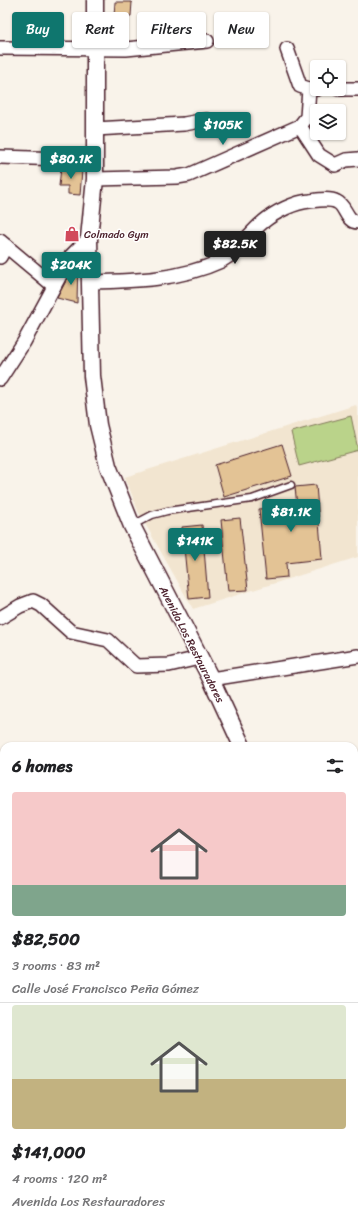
<!DOCTYPE html>
<html lang="en">
<head>
<meta charset="utf-8">
<style>
  body { margin:0; font-family:Sriracha,sans-serif; background:#f2f2f2; color:#202124; height:100vh; display:flex; flex-direction:column; font-size:15px; white-space:nowrap }
  * { box-sizing:border-box; margin:0 }
  p { font-size:13px; color:#757577 }
  .icon { flex:none; width:22px; height:22px; fill:none; stroke:currentColor; stroke-width:2; stroke-linecap:round; stroke-linejoin:round }
  .map { position:relative; flex:1; overflow:hidden }
  .sheet { position:absolute; left:0px; top:742px; width:358px; height:480px; display:flex; flex-direction:column; background:#fff; border-radius:12px 12px 0 0; box-shadow:0 1px 3px #0004 }
  .sheet>* { flex:none }
  .guide { position:absolute; left:12px; top:12px; width:334px; height:36px; display:flex; gap:8px }
  .buttons { position:absolute; left:310px; top:60px; display:grid; gap:8px }
  .buttons a { display:grid; place-items:center; width:36px; height:36px; border-radius:4px; background:#fff; box-shadow:0 1px 3px #0004; font-size:20px }
  .price { position:absolute; translate:-50% -34px; padding:0 9px; border-radius:4px; background:#0f766e; color:#fff; font-size:13px; line-height:26px; filter:drop-shadow(0 1px 2px #0008) }
  .price::after { content:''; position:absolute; left:50%; top:24px; width:12px; height:9px; margin-left:-6px; background:inherit; clip-path:polygon(0 0,100% 0,50% 100%) }
  .price.active { background:#222; color:#fff }
  ul { padding:0; list-style:none }
  li { display:grid; align-content:center; gap:8px; height:212px; padding:0 12px }
  li+li { border-top:1px solid #e0e0e0 }
  li span { display:grid; place-items:center; height:124px; border-radius:4px; color:#555 }
  li>.icon { margin-inline-start:auto }
  span .icon { width:72px; height:72px; fill:#fffc; stroke-width:1 }
  li b { font-size:17px }
  h2 { display:flex; justify-content:space-between; align-items:center; height:48px; padding:0 12px; font-size:17px }
  .pill { padding:0 14px; border-radius:4px; background:#fff; box-shadow:0 1px 3px #0004; font-size:14px; line-height:36px }
  .pill.active { background:#0f766e; color:#fff }
  .map>svg:first-child { display:block }
  .built { fill:#f2e5d0 }
  .green { fill:#bad38a; stroke:#82795a }
  .building { fill:#e3c395; stroke:#4a1f2b }
  .lines { fill:none; stroke-linecap:round; stroke-linejoin:round }
  .service-casing { stroke:#4a1f2b; stroke-width:9 }
  .minor-casing { stroke:#4a1f2b; stroke-width:16 }
  .tertiary-casing { stroke:#4a1f2b; stroke-width:19 }
  .service { stroke:#fff; stroke-width:6 }
  .minor { stroke:#fff; stroke-width:13 }
  .tertiary { stroke:#fff; stroke-width:16 }
  .labels { text-anchor:middle; stroke-width:3; stroke-linejoin:round; paint-order:stroke }
  .poi-label { font-size:11px; fill:#4a1f2b; stroke:#fff; text-anchor:start }
  .street-label { font-size:11px; fill:#4a1f2b; stroke:#fff }
</style>
</head>
<body>
<div class="map">
<svg width="358" height="1222" viewBox="0 0 358 1222">
  <rect width="100%" height="100%" fill="#f9f3ea"/>
  <filter id="ink" filterUnits="userSpaceOnUse"><feTurbulence type="fractalNoise" baseFrequency=".025" numOctaves="2"/><feDisplacementMap in="SourceGraphic" scale="8" xChannelSelector="R" yChannelSelector="G"/><feConvolveMatrix kernelMatrix="1 2 1 2 8 2 1 2 1" color-interpolation-filters="sRGB"/></filter>
  <g filter="url(#ink)">
    <g class="built">
      <path d="M356,405L358,412V557L193,609L138,511L125,477Z"/>
      <path d="M354,1147L358,1148V1222H221L223,1218H354Z"/>
    </g>
    <path class="green" d="M351,416L358,450L299,466L291,432Z"/>
    <g class="building">
      <path d="M115,2H132L131,16H114Z"/>
      <path d="M61,168L82,170L80,195L68,194V186H59Z"/>
      <path d="M78,260L77,303L57,298L76,262Z"/>
      <path d="M282,444L292,476L224,497L215,465Z"/>
      <path d="M316,485L322,559L286,563L287,577L266,579L259,509L297,506L295,487Z"/>
      <path d="M240,518L248,590L228,591L221,520Z"/>
      <path d="M202,525L208,597L189,599L182,527Z"/>
    </g>
    <g class="lines">
      <g class="service-casing">
        <path id="service" d="M133,525L152,515L167,511L252,499L291,485"/>
      </g>
      <g class="minor-casing">
        <g id="minor">
          <path d="M0,48L126,49L207,41"/>
          <path d="M287,49L300,86L309,89"/>
          <path d="M339,89H358"/>
          <path d="M300,126L319,155L335,165L346,160L358,159"/>
          <path d="M95,129L184,124L206,120"/>
          <path d="M0,157L95,160"/>
          <path d="M95,179L177,177L189,175L300,126L307,117L309,89H317"/>
          <path d="M0,241L54,286"/>
          <path d="M0,257L6,246"/>
          <path d="M90,282C134,281 180,280 221,261C238,252 249,233 263,222C275,212 295,202 310,201C319,200 329,198 337,202C346,206 346,222 358,222"/>
          <path d="M0,379L24,342L70,257L89,238"/>
          <path d="M0,618L20,606L33,601L41,605L71,632L108,640L136,666L169,665L199,658"/>
          <path d="M211,679L358,656"/>
          <path d="M0,808L4,809"/>
          <path d="M0,931H4"/>
          <path d="M0,1070L4,1071"/>
          <path d="M354,1104L358,1105"/>
        </g>
      </g>
      <g class="tertiary-casing">
        <g id="tertiary">
          <path d="M95,0V179L89,238L92,376L98,425L108,466L132,526L211,679L242,746"/>
          <path d="M192,1222L193,1218"/>
        </g>
      </g>
      <use href="#service" class="service"/>
      <use href="#minor" class="minor"/>
      <use href="#tertiary" class="tertiary"/>
    </g>
  </g>
  <defs>
    <g id="shop-bare" transform="scale(1.2)"><path d="M-5-2.5h2.3a2.7 3.5 0 0 1 5.4 0H5L5.5 6h-11ZM-1.5-2.5h3a1.5 2.3 0 0 0-3 0Z" fill="#d1495b" stroke="#fff" stroke-width="2.5" paint-order="stroke"/></g>
  </defs>
  <g fill-rule="evenodd">
    <use href="#shop-bare" x="72" y="234"/>
  </g>
  <g class="labels">
    <g class="poi-label">
      <text x="84" y="238">Colmado Gym</text>
    </g>
    <g class="street-label">
      <text transform="translate(192 644) rotate(63)" y="4">Avenida Los Restauradores</text>
    </g>
  </g>
</svg>
<div class="buttons">
<a><svg class="icon" aria-label="locate" viewBox="0 0 24 24"><circle cx="12" cy="12" r="6"/><path d="M12 2v4M12 18v4M2 12h4M18 12h4"/></svg></a>
<a><svg class="icon" aria-label="layers" viewBox="0 0 24 24"><path d="M12 4l9 5-9 5-9-5zM3 14l9 5 9-5"/></svg></a>
</div>
<b class="price" style="left:223px;top:146px">$105K</b>
<b class="price" style="left:71px;top:180px">$80.1K</b>
<b class="price active" style="left:235px;top:265px">$82.5K</b>
<b class="price" style="left:71px;top:286px">$204K</b>
<b class="price" style="left:291px;top:533px">$81.1K</b>
<b class="price" style="left:195px;top:562px">$141K</b>
<div class="guide">
<a class="pill active">Buy</a>
<a class="pill">Rent</a>
<a class="pill">Filters</a>
<a class="pill">New</a>
</div>
<section class="sheet">
<h2>6 homes<svg class="icon" aria-label="filters" viewBox="0 0 24 24"><path d="M4 7h16M4 17h16"/><circle cx="9" cy="7" r="2"/><circle cx="15" cy="17" r="2"/></svg></h2>
<ul>
<li><span style="background:linear-gradient(#f6c9c9 75%,#7fa58c 0)"><svg class="icon" aria-label="home" viewBox="0 0 24 24"><path d="M3 11l9-7 9 7M6 9v11h12V9"/></svg></span><div><b>$82,500</b><p>3 rooms · 83 m²</p><p>Calle José Francisco Peña Gómez</p></div></li>
<li><span style="background:linear-gradient(#dfe7d0 60%,#c2b280 0)"><svg class="icon" aria-label="home" viewBox="0 0 24 24"><path d="M3 11l9-7 9 7M6 9v11h12V9"/></svg></span><div><b>$141,000</b><p>4 rooms · 120 m²</p><p>Avenida Los Restauradores</p></div></li>
</ul>
</section>
</div>
</body>
</html>
